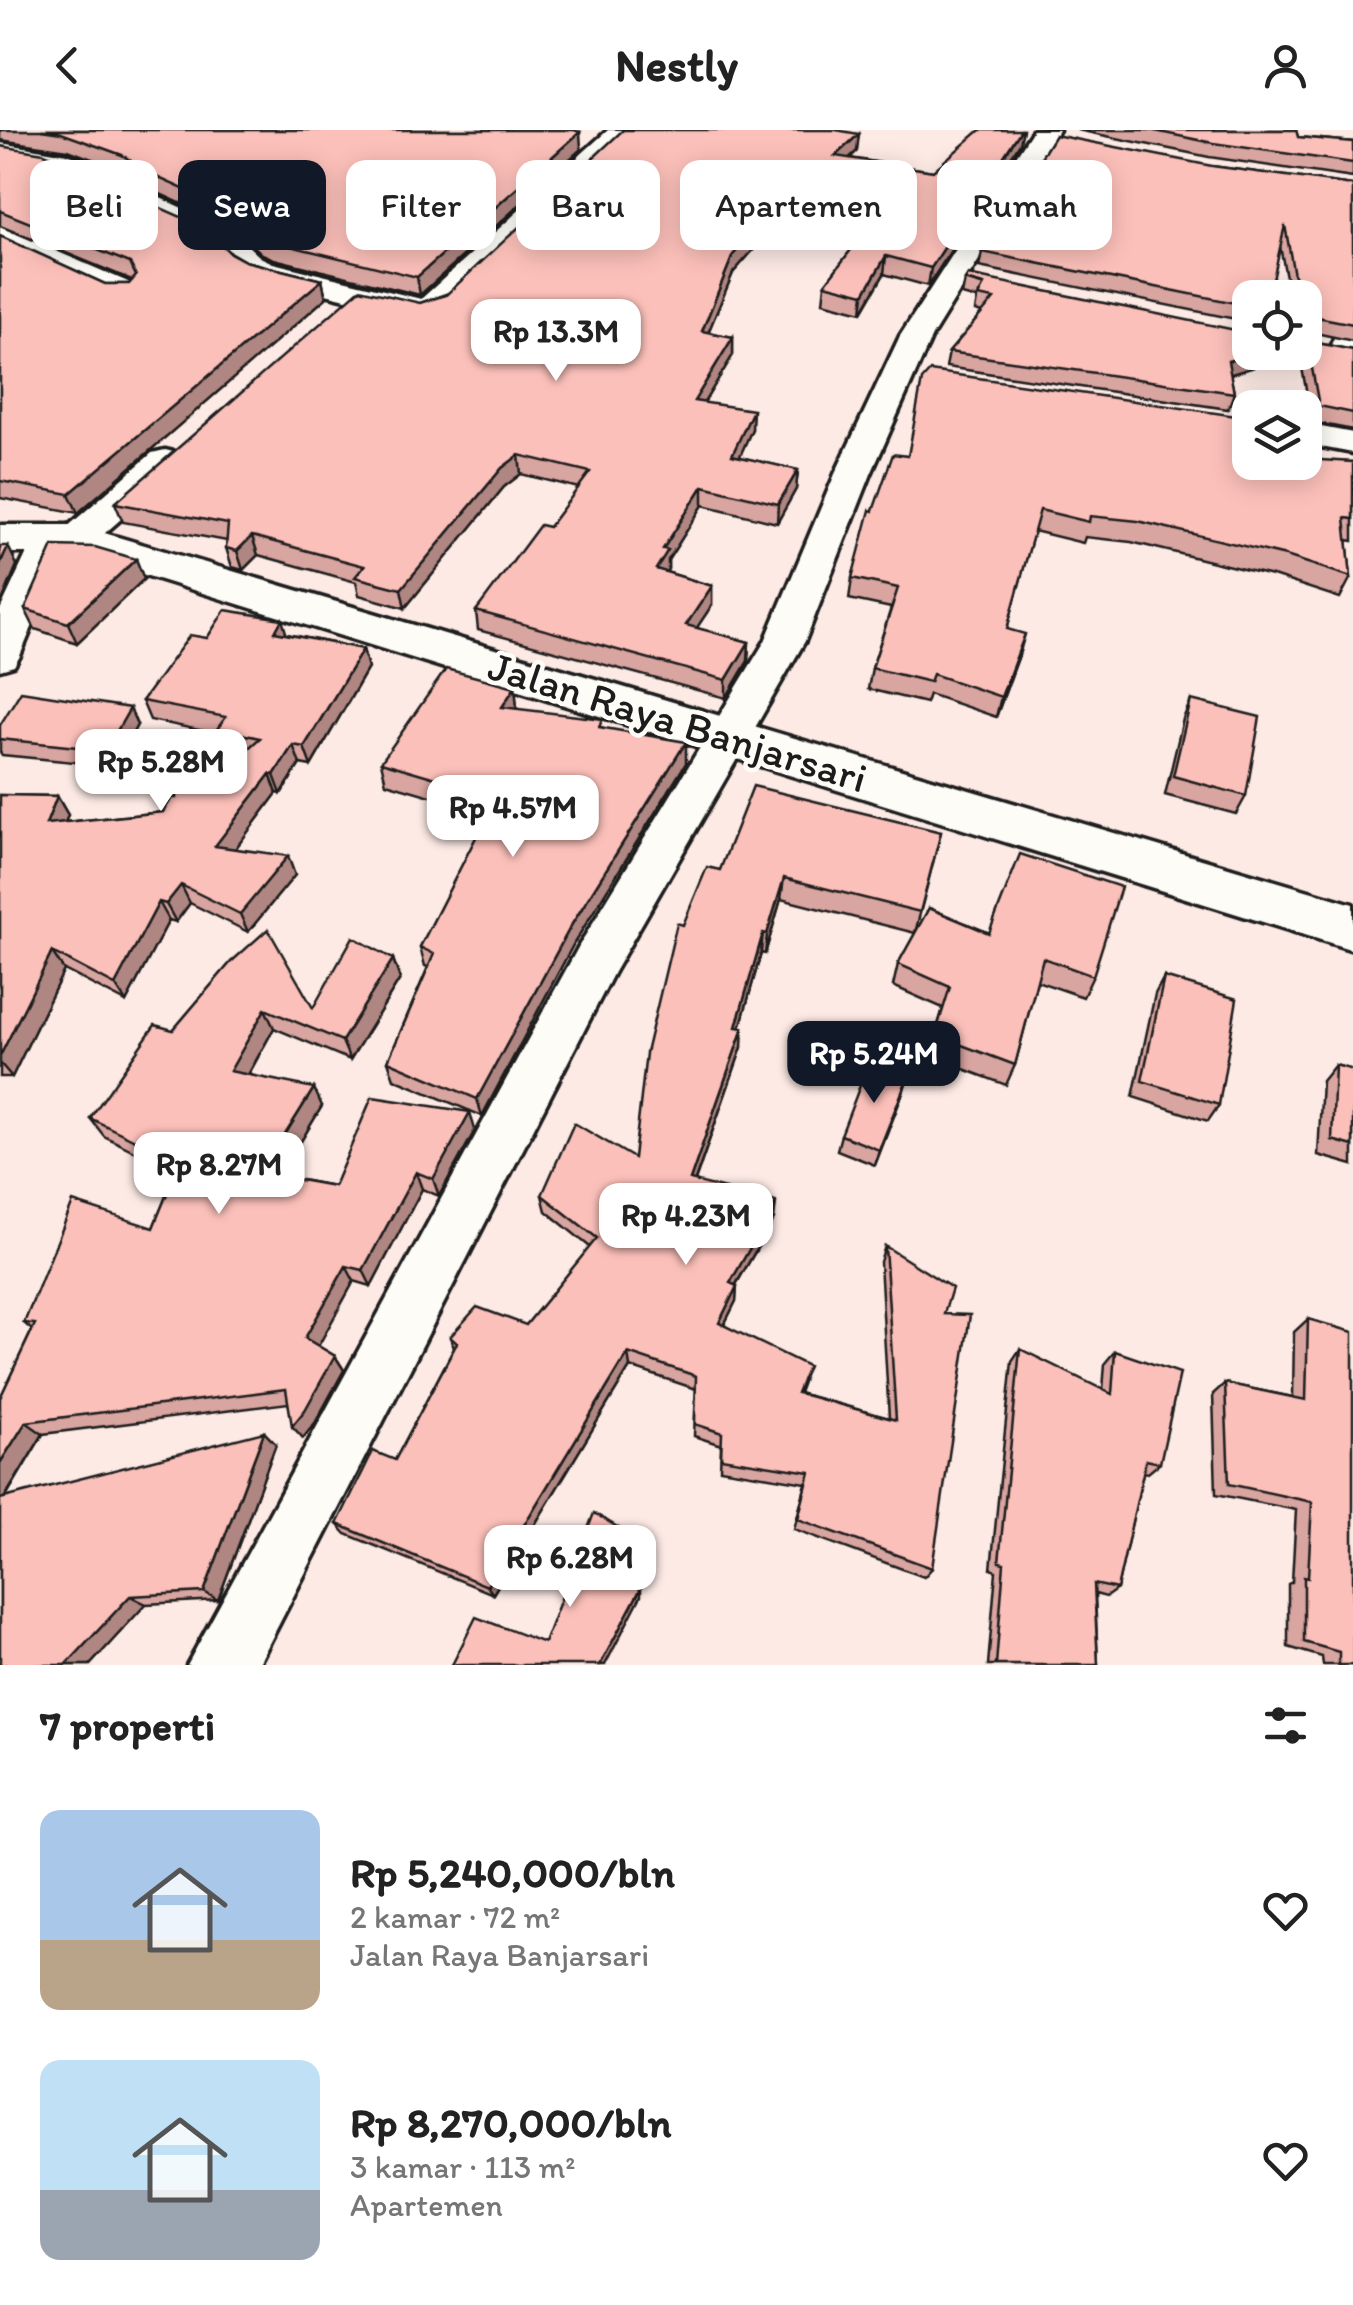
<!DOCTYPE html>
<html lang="id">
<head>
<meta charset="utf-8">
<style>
  body { margin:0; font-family:Itim,sans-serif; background:#f6f6f6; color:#222; height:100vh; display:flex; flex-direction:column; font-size:38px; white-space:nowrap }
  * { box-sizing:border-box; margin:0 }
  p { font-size:32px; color:#767676 }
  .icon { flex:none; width:55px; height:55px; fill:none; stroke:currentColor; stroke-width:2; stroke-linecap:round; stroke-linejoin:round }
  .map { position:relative; height:1535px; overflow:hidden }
  .side { display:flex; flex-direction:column; background:#fff; flex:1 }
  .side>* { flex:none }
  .hud { position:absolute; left:30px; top:30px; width:1295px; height:90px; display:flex; gap:20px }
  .controls { position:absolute; left:1232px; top:150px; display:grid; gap:20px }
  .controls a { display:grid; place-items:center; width:90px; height:90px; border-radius:20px; background:#fff; box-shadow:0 5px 25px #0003; font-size:50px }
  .price { position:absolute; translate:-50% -85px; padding:0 22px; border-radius:20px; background:#fff; color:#222; font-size:32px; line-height:65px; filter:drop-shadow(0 2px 5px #0008) }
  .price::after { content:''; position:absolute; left:50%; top:60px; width:30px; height:22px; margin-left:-15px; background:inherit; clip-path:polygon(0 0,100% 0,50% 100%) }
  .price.active { background:#111827; color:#fff }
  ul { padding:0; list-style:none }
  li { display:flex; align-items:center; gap:30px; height:250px; padding:0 40px }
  li span { display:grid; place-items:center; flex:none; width:280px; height:200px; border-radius:20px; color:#555 }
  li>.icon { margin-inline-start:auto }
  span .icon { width:120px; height:120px; fill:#fffc; stroke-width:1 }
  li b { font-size:42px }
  h2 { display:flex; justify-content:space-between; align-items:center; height:120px; padding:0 40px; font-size:42px }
  .tag { padding:0 35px; border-radius:20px; background:#fff; box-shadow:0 5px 25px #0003; font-size:35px; line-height:90px }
  .tag.active { background:#111827; color:#fff }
  header { display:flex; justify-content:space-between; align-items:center; height:130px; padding:0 40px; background:#fff; font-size:45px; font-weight:700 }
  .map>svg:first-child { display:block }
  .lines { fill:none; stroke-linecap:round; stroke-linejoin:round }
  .minor-casing { stroke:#1c1c1c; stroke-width:7 }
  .trunk-casing { stroke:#1c1c1c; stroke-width:7 }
  .minor { fill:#fdfcf7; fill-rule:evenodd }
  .trunk { fill:#fdfcf7; fill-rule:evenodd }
  .wall { fill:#d9a5a0; stroke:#1c1c1c; stroke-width:2.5 }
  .shaded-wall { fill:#b08682; stroke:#1c1c1c; stroke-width:2.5 }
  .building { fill:#fcc0ba; stroke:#1c1c1c; stroke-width:2.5 }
  .labels { text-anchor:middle; stroke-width:9; stroke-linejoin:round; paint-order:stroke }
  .street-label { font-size:42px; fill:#1c1c1c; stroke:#fdfcf7 }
</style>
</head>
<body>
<header><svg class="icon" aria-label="back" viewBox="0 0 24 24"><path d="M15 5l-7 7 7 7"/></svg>Nestly<svg class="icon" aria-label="person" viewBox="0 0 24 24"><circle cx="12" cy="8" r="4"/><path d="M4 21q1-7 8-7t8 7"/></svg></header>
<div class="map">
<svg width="1353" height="1535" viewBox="0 0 1353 1535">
  <rect width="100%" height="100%" fill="#fdeae5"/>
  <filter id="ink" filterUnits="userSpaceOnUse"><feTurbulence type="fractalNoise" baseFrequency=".01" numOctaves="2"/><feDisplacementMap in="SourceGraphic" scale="20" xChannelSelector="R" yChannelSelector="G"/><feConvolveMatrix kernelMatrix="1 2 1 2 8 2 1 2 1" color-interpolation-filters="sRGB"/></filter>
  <g filter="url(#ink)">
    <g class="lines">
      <g class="minor-casing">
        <g id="minor">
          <path d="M608,0H636L446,181L424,188L252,146L238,139L211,112L138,79L106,58L51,37L0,29V13L67,24L126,46L158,67L231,100L260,127L273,133L421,169Z"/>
          <path d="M1033,0H1059L932,206L871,344L805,511L614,842L258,1535H187L580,814L765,511L835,344L900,206Z"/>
          <path d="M0,97L135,155L139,162L135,169H113L0,117Z"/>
          <path d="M1353,186V229H1333L1328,222L1342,189Z"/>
          <path d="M1305,294L1353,303V323L1305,314Z"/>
          <path d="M165,320L178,323L183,331L178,339L89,417L76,421L65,418L20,526L14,536L0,540V480L38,399L51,395L65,399L152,323Z"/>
        </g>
      </g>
      <g class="trunk-casing">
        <path id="trunk" d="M0,395H76L91,399L1353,774V820L74,423H0Z"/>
      </g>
      <use href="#minor" class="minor"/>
      <use href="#trunk" class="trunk"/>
    </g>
    <g class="wall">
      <path d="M0,0H574L581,19L420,165L274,129L262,124L233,97L160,64L127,42L68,20L0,10Z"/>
      <path d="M1077,0H1296L1298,7L1353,12V48L1209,27Z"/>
      <path d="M1020,13L928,156L884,144L862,182L823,172L825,154L867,99L786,83L733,143L708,202L733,207V225L704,272L752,299L739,327L798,340L796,359L777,393L703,375L668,430V439L666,442L712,456V475L696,498L749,512L748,531L726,568L478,500L476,481L549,397L579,358L521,344L504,357L405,478L359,465L356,452L258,425L243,440L232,437L226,418L227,411L123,392L115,373L420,173L857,21L850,28L933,41Z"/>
      <path d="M0,16L131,65L245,131L322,150L326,168L78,383L0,368V106L105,154H129L132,150L0,96Z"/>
      <path d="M1212,36L1353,55V211L1306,201L1305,168H1290L1280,116L1250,168V192L979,137L982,122Z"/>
      <path d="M965,150L1251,238L1230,244L1234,263L1228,279L946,237L949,222L982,183L975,181L977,169L962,165Z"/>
      <path d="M1307,211L1353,220V300L1312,292L1300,227L1302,222H1305Z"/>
      <path d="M908,326L1250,332H1353V411L1347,410L1351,447L1340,468L1276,447L1131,412L1085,407L1083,413L1034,401L1007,499L1019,525L996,587L929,564L926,573L868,559L872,538L891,478L849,469L852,448L873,381Z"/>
      <path d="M144,449L77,513L35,499L25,479Z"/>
      <path d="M287,504L363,519L368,538L311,636L300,634L281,664L277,663L235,719L295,745L248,802L190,773L176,792L169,790L126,872L64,840L12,947H0V665L57,666L68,685L65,692L163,682L176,668L200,661L244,622L225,618L219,604L150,590L142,571L207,508Z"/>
      <path d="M515,557L517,579L604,598L686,633L574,813L482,986L394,949L388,931L428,837L425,836L420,817L489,683L386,653L381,632Z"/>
      <path d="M1191,570L1246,666L1236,684L1165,665L1183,589Z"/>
      <path d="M0,595H137L115,636L2,625L0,622Z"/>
      <path d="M941,702L915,803L781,769L765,824L761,823L740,898L742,917L695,1051L774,1089L736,1155L737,1156L736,1171L724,1195L804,1249L799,1263L889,1288L880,1132L885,1116L944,1184L932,1438L924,1447L794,1399L806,1353L720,1339L721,1315L694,1306L696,1259L630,1237L493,1464L346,1404L337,1394L395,1330L454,1218L450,1207L526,1195L590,1117L546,1081L542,1065L634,1028L683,795L720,740Z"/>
      <path d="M929,778L1093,846L1083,867L1037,851L1015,935L1006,955L929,926L943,878L893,856L898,834Z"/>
      <path d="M393,829L400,849L350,930L274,898L249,944L322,976L280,1046L334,1056L475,1000L439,1066L422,1059L371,1156L354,1151L318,1216L335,1226L344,1240L315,1293L303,1308L288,1273L43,1304L5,1368L276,1314L218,1470L146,1474L90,1535H0V1268L32,1200L24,1193L153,1098L176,1042L104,1006L90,988L173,900L231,832L313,878Z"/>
      <path d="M1164,847L1219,975L1208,991L1133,967L1155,864Z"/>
      <path d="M1335,935L1353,940V1035L1318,1025L1322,951Z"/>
      <path d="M908,947L875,1035L837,1020L841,1005Z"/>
      <path d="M1308,1189L1353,1535H1323L1322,1527L1288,1517V1454L1292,1452L1296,1380L1216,1364L1213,1264L1225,1253L1293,1267L1294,1202Z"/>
      <path d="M1020,1219L1103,1260L1105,1233L1115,1221L1160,1333L1148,1343L1143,1342L1117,1459L1106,1467L1095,1464L1098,1535H988L996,1441L991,1439L1012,1231Z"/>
    </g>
    <g class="shaded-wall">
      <path d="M1021,0H1023L1020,13L928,156L931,138Z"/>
      <path d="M580,2L581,19L420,165L417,147Z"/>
      <path d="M859,4L857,21L833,43L835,26Z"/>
      <path d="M787,65L786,83L733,143L701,220L702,201L733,125Z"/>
      <path d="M886,126L884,144L862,182L864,164Z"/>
      <path d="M322,150L326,168L78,383L69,364Z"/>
      <path d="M733,207V225L694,289V271Z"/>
      <path d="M1257,223L1251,238L1222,247L1228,231Z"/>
      <path d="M753,280L752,299L732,344V325Z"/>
      <path d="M519,325L521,344L504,357L405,478L401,459L502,338Z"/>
      <path d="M798,340L796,359L777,393L778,374Z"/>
      <path d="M703,356V375L668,430V439L656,458V439L663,419Z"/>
      <path d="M252,406L258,425L243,440L237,421Z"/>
      <path d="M8,416L17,435L0,476V434Z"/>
      <path d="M136,429L144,449L77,513L68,493Z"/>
      <path d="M712,456V475L686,514V495Z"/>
      <path d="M282,489L288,509L275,502Z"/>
      <path d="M1025,504L1019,525L996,587L1001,567Z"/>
      <path d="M749,512L748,531L726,568V550Z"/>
      <path d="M363,519L368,538L311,636L304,617Z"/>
      <path d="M515,557L517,578L505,598L502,577Z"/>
      <path d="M130,578L137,595L115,636L106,620Z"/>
      <path d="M686,612V633L574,813L482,986L477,969L572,794Z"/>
      <path d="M293,615L300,634L281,664L274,645Z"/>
      <path d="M270,644L277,663L224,734L215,716Z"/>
      <path d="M57,666L68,685L57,713L46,694Z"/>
      <path d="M288,726L295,745L248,802L240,784Z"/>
      <path d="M784,748L781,769L765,824L767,804Z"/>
      <path d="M181,755L190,773L176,792L166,774Z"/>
      <path d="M159,772L169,790L126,872L115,855Z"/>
      <path d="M763,803L761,823L735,916L736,897Z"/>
      <path d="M52,822L64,840L12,947L0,933V926Z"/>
      <path d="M393,829L400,849L350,930L342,911Z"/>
      <path d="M265,879L274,898L240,959L230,941Z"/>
      <path d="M743,898L742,917L689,1067L690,1050Z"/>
      <path d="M908,947L903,963L875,1035L879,1020Z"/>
      <path d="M314,958L322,976L272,1060L261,1043Z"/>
      <path d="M470,982L475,1000L439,1066L433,1049Z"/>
      <path d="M416,1042L422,1059L371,1156L363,1140Z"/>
      <path d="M776,1072L774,1089L728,1168L730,1153Z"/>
      <path d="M346,1136L354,1151L315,1222L305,1208Z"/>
      <path d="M737,1156L736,1171L718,1207L719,1193Z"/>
      <path d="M628,1223L630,1237L493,1464L487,1456Z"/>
      <path d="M335,1226L344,1240L315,1293L303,1308L292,1296Z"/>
      <path d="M26,1292L43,1304L0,1375V1333Z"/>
      <path d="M264,1302L276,1314L218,1470L204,1462Z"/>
      <path d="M644,1413L645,1421L625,1461L624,1454Z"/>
      <path d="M641,1458V1466L605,1535H600Z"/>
      <path d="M130,1466L146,1474L90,1535H66Z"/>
    </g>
    <g class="building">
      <path d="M41,0H574L580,2L417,147L270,111L258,106L228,79L154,46L122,25L61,3Z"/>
      <path d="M623,0H836L859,4L835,26L933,41L980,0H1021L931,138L886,126L864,164L825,154L879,83L787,65L733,125L702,201L733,207L694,271L753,280L732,325L798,340L778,374L703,356L663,419L668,420L656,439L712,456L686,495L749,512L726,550L476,481L540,395L549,397L590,342L519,325L502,338L401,459L355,447L364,436L252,406L237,421L226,418L228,394L115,373L360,159L420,173L446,165Z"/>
      <path d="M1150,0H1296L1298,7L1353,12V33L1213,13Z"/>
      <path d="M1055,5L1212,36L1353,55V194L1312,186L1305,203V168H1298L1285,95L1269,168H1250V176L982,122Z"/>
      <path d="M0,16L44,23L98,44L131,65L204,97L230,123L245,131L322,150L69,364L0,351V106L105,154H129L136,146L130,133L0,81Z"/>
      <path d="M968,145L1250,203V222L1257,223L1228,231L1234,263L949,222L994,169L978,166L984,155L965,150Z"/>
      <path d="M1307,211L1353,220V283L1319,276Z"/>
      <path d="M930,241L1250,288V332H1305V329L1353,332V389L1345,388L1351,447L1286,426L1138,391L1090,386L1089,392L1040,380L1007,499L1025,504L1001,567L933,544L930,552L872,538L898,458L852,448L870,380L873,381L893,324L908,326L922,250Z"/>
      <path d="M0,416H8L0,434Z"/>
      <path d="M53,416L95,417L136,429L68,493L25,479Z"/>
      <path d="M225,480L282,489L275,502L363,519L304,617L293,615L274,645L270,644L215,716L288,726L240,784L181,755L166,774L159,772L115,855L52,822L0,926V665L57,666L46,694L163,682L172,668H176L177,656L200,661L260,608L217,599L226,587L142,571L190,505L207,508Z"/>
      <path d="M446,539L515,557L502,577L603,589L599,597L686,612L572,794L477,969L388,931L434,824L420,817L497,666L381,632Z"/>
      <path d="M21,561L130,578L106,620L0,609V595Z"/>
      <path d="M1191,570L1260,587L1246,666L1173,646Z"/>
      <path d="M753,656L941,702L920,782L784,748L767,804L763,803L736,897L743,898L690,1050L776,1072L730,1153L737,1156L719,1193L808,1236L797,1263L896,1290L885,1116L952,1158L944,1184L970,1185L932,1438L798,1389L810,1342L721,1328L722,1303L695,1294L696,1246L628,1223L487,1456L337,1394L373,1321L395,1330L457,1213L450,1207L477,1177L526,1195L597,1108L542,1065L574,993L634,1028L646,923L677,793L683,795L707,737L720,740Z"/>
      <path d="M1020,724L1121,757L1093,846L1043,828L1015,935L935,905L950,857L898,834L929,778L989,803Z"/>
      <path d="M268,799L313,878L353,807L393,829L342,911L265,879L230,941L314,958L261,1043L334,1056L372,967L470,982L433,1049L416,1042L363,1140L346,1136L305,1208L335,1226L305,1280L292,1296L286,1259L26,1292L0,1333V1268L35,1194L24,1193L73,1072L153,1098L180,1032L90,988L155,895L173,900L231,832Z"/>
      <path d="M1164,847L1237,869L1219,975L1142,951Z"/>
      <path d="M869,932L908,947L879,1020L841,1005Z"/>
      <path d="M1335,935L1353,940V1016L1332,1010Z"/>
      <path d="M1308,1189L1353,1202V1535H1339V1522L1304,1512V1447L1308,1448L1312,1372L1229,1354L1225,1253L1306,1270Z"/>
      <path d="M1020,1219L1112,1264L1115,1221L1180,1243L1160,1333L1146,1330L1117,1459L1094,1454L1098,1535H996L1004,1433L999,1432Z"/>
      <path d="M264,1302L204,1462L130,1466L66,1535H0V1369Z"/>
      <path d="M594,1383L644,1413L624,1454L641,1458L600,1535H452L476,1487L544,1513Z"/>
    </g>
  </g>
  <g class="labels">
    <g class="street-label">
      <text transform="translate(678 591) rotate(17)" y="15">Jalan Raya Banjarsari</text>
    </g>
  </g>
</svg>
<div class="controls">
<a><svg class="icon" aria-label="locate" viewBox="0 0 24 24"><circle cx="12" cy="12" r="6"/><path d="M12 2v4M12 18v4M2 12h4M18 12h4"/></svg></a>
<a><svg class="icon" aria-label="layers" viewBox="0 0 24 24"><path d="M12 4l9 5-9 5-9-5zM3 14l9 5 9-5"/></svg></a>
</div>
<b class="price" style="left:556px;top:254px">Rp 13.3M</b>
<b class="price" style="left:161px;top:684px">Rp 5.28M</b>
<b class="price" style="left:513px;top:730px">Rp 4.57M</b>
<b class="price active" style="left:874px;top:976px">Rp 5.24M</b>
<b class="price" style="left:219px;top:1087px">Rp 8.27M</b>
<b class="price" style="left:686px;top:1138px">Rp 4.23M</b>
<b class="price" style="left:570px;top:1480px">Rp 6.28M</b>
<div class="hud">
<a class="tag">Beli</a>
<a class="tag active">Sewa</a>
<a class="tag">Filter</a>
<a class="tag">Baru</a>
<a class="tag">Apartemen</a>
<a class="tag">Rumah</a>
</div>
</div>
<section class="side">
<h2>7 properti<svg class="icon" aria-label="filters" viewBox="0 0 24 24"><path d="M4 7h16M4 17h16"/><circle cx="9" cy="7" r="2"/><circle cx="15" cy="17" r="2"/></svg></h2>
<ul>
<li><span style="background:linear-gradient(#a9c7e8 65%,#b9a48a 0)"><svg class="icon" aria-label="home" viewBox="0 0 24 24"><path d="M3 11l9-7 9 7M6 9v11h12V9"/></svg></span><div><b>Rp 5,240,000/bln</b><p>2 kamar · 72 m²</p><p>Jalan Raya Banjarsari</p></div><svg class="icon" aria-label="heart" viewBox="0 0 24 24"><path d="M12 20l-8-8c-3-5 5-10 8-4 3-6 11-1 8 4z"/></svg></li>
<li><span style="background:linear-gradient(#bfe0f5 65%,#9aa5b1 0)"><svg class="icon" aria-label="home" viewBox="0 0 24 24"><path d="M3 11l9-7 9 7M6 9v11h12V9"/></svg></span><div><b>Rp 8,270,000/bln</b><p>3 kamar · 113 m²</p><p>Apartemen</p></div><svg class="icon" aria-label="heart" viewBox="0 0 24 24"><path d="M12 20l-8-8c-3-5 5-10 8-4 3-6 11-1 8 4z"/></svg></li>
</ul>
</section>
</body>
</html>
